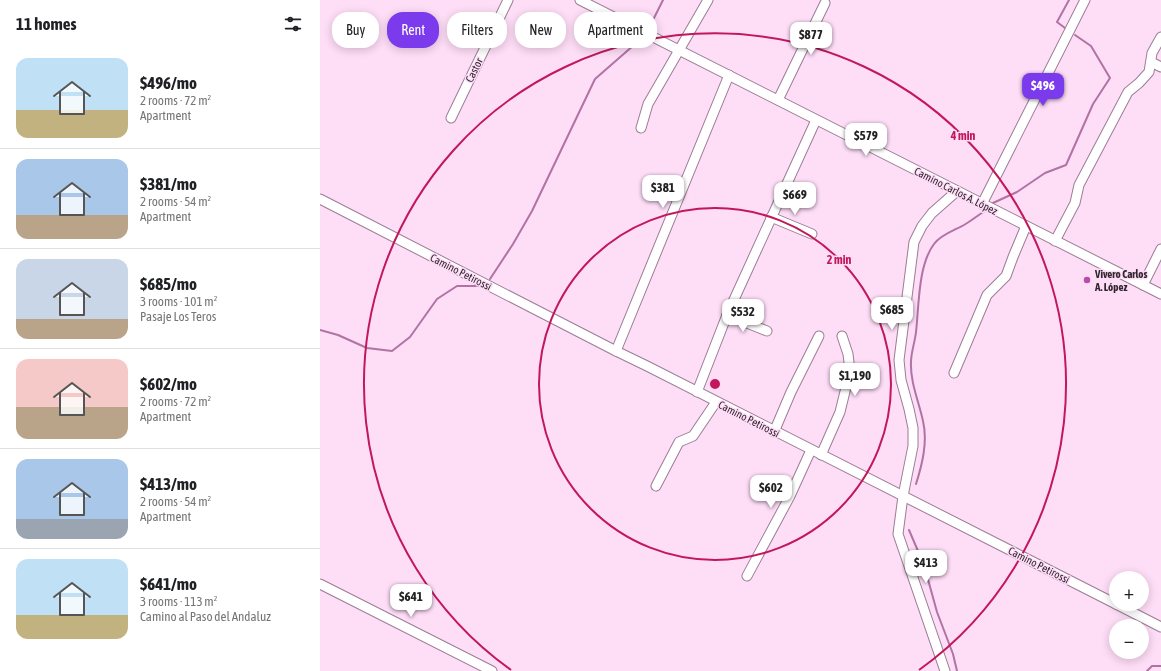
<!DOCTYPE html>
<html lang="en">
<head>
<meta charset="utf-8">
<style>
  body { margin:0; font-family:"Asap Condensed",sans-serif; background:#f6f6f6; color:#202124; height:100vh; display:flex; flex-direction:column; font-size:15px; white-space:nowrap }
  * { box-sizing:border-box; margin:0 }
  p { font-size:13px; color:#757577 }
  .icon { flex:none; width:22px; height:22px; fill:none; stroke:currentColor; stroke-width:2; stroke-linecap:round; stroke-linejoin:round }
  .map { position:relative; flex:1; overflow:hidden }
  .panel { display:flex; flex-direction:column; background:#fff; width:320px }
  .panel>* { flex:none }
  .banner { position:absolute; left:12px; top:12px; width:380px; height:36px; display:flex; gap:8px }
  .fabs { position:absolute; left:789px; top:571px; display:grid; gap:8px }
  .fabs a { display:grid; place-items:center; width:40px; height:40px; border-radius:50%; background:#fff; box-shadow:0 2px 10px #0003; font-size:20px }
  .price { position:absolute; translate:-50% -34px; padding:0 9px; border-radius:8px; background:#fff; color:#222; font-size:13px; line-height:26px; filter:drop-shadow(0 1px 2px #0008) }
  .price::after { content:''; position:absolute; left:50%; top:24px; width:12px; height:9px; margin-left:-6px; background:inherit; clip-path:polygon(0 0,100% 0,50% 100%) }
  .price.active { background:#7c3aed; color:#fff }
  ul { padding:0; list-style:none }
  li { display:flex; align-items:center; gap:12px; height:100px; padding:0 16px }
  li+li { border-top:1px solid #e0e0e0 }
  li span { display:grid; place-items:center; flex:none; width:112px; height:80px; border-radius:12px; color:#555 }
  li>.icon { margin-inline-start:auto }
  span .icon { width:48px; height:48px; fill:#fffc; stroke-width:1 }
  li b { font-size:17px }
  h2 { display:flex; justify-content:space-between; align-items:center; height:48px; padding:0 16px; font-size:17px }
  .chip { padding:0 14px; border-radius:16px; background:#fff; box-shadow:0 2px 10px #0003; font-size:14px; line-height:36px }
  .chip.active { background:#7c3aed; color:#fff }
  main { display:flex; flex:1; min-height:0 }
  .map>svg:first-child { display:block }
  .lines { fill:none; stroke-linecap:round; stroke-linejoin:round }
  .stream { stroke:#b073a4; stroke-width:2 }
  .minor-casing { stroke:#9b7d94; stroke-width:11 }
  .minor { stroke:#fff; stroke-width:9 }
  .ring { fill:none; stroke:#c2185b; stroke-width:2 }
  .poi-dot { fill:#ba4ba9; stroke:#feddf7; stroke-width:1.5 }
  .labels { text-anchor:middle; stroke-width:3; stroke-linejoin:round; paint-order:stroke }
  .street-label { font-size:11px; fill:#31252e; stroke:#feddf7 }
  .poi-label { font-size:11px; font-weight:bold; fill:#31252e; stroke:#feddf7; text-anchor:start }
  .centre { fill:#c2185b; stroke:#feddf7; stroke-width:2 }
  .ring-label { font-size:12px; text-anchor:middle; font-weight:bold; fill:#c2185b; stroke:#feddf7; stroke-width:3; stroke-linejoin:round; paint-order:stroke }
</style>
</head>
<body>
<main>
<section class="panel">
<h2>11 homes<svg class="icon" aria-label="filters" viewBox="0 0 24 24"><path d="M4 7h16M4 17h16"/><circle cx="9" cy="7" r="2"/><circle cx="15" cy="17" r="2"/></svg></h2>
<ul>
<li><span style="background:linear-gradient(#bfe0f5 65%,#c2b280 0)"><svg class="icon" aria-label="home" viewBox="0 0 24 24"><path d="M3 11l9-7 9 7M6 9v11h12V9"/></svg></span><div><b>$496/mo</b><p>2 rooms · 72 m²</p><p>Apartment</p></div></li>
<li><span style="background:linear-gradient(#a9c7e8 70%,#b9a48a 0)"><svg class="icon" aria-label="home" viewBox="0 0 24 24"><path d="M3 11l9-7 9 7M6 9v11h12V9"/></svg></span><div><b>$381/mo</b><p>2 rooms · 54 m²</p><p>Apartment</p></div></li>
<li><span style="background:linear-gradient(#c9d6e8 75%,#b9a48a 0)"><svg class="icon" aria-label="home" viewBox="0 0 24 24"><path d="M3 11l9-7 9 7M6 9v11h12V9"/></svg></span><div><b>$685/mo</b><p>3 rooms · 101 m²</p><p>Pasaje Los Teros</p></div></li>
<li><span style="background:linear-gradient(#f6c9c9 60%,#b9a48a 0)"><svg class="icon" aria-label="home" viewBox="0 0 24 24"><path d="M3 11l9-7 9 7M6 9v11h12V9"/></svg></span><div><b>$602/mo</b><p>2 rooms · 72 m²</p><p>Apartment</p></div></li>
<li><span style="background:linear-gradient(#a9c7e8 75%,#9aa5b1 0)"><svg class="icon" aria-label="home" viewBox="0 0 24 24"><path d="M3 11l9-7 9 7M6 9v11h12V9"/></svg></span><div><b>$413/mo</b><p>2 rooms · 54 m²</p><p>Apartment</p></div></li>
<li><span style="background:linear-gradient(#bfe0f5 70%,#c2b280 0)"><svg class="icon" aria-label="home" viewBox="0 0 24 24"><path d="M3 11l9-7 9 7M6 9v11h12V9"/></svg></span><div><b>$641/mo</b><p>3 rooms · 113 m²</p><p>Camino al Paso del Andaluz</p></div></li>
</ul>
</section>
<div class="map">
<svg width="841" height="671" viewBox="0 0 841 671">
  <rect width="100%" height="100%" fill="#feddf7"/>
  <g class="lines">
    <g class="stream">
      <path d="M329,28L343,0"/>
      <path d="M745,28L737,22L749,0"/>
      <path d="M673,203L697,192L725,173L746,165L773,104L790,78L771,46L755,35"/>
      <path d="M170,279L193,244L212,211L275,79L322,38"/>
      <path d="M0,330L18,335L47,348L72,351L90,337L117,299L137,286H161"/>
      <path d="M596,484C602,465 608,442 603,421C599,402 590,382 591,362C591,352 595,342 596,332C599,306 598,265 614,244C620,235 635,230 644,225C651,221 658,215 665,211"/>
      <path d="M589,530L604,565L617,612L633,654L637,671"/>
      <path d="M827,671L832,666H841"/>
    </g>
    <g class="minor-casing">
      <g id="minor">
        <path d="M260,0L841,294"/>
        <path d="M831,62L841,67"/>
        <path d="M458,100L505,3"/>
        <path d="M131,118L188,0"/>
        <path d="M321,128L328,104L388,0"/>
        <path d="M0,199L296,351L327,366L796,604"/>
        <path d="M662,204L765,0"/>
        <path d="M451,217L492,234"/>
        <path d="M735,241L755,203L759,185L808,92L819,83L829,72L832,53L841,37"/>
        <path d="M823,285L841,249"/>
        <path d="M407,315L447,331"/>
        <path d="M296,351L409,75"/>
        <path d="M634,373L667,295L686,276L693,257L706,226"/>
        <path d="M377,392L407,315L496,120"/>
        <path d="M454,432L471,392L499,336"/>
        <path d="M501,455L520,412L530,371L528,354L522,336"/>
        <path d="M336,486L359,442L373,436L396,402"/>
        <path d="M427,576L470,496L491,450"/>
        <path d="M0,584L172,671"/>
        <path d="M796,604L841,627"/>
        <path d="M625,671L578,534L583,496L593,446V428L589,409L581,380L579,360L594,242L602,226L612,213L637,191"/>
      </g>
    </g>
    <use href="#minor" class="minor"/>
  </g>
  <g class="ring">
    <circle cx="395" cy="384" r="176"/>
    <path d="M191 670A351 351 0 1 1 599 670"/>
  </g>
  <circle class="poi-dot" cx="767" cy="280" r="4"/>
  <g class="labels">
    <g class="street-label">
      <text transform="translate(154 70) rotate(-64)" y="4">Castor</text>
      <text transform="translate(636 191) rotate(27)" y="4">Camino Carlos A. López</text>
      <text transform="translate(141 272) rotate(27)" y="4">Camino Petirossi</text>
      <text transform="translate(429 419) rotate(27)" y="4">Camino Petirossi</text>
      <text transform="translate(719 565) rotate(27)" y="4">Camino Petirossi</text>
    </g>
    <g class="poi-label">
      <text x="775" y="278">Vivero Carlos<tspan x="775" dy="13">A. López</tspan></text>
    </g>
  </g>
  <circle cx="395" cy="384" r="6" class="centre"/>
  <g class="ring-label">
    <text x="643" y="140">4 min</text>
    <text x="519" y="264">2 min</text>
  </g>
</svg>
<div class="fabs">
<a>+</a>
<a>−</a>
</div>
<b class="price" style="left:491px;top:56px">$877</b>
<b class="price active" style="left:723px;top:107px">$496</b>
<b class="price" style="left:546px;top:157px">$579</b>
<b class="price" style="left:343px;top:209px">$381</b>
<b class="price" style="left:475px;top:216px">$669</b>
<b class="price" style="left:572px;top:331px">$685</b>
<b class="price" style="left:423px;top:333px">$532</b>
<b class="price" style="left:535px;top:397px">$1,190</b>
<b class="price" style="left:451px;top:509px">$602</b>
<b class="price" style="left:606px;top:584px">$413</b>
<b class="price" style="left:91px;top:618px">$641</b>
<div class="banner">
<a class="chip">Buy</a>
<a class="chip active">Rent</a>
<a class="chip">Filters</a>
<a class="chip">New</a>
<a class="chip">Apartment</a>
</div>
</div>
</main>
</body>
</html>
